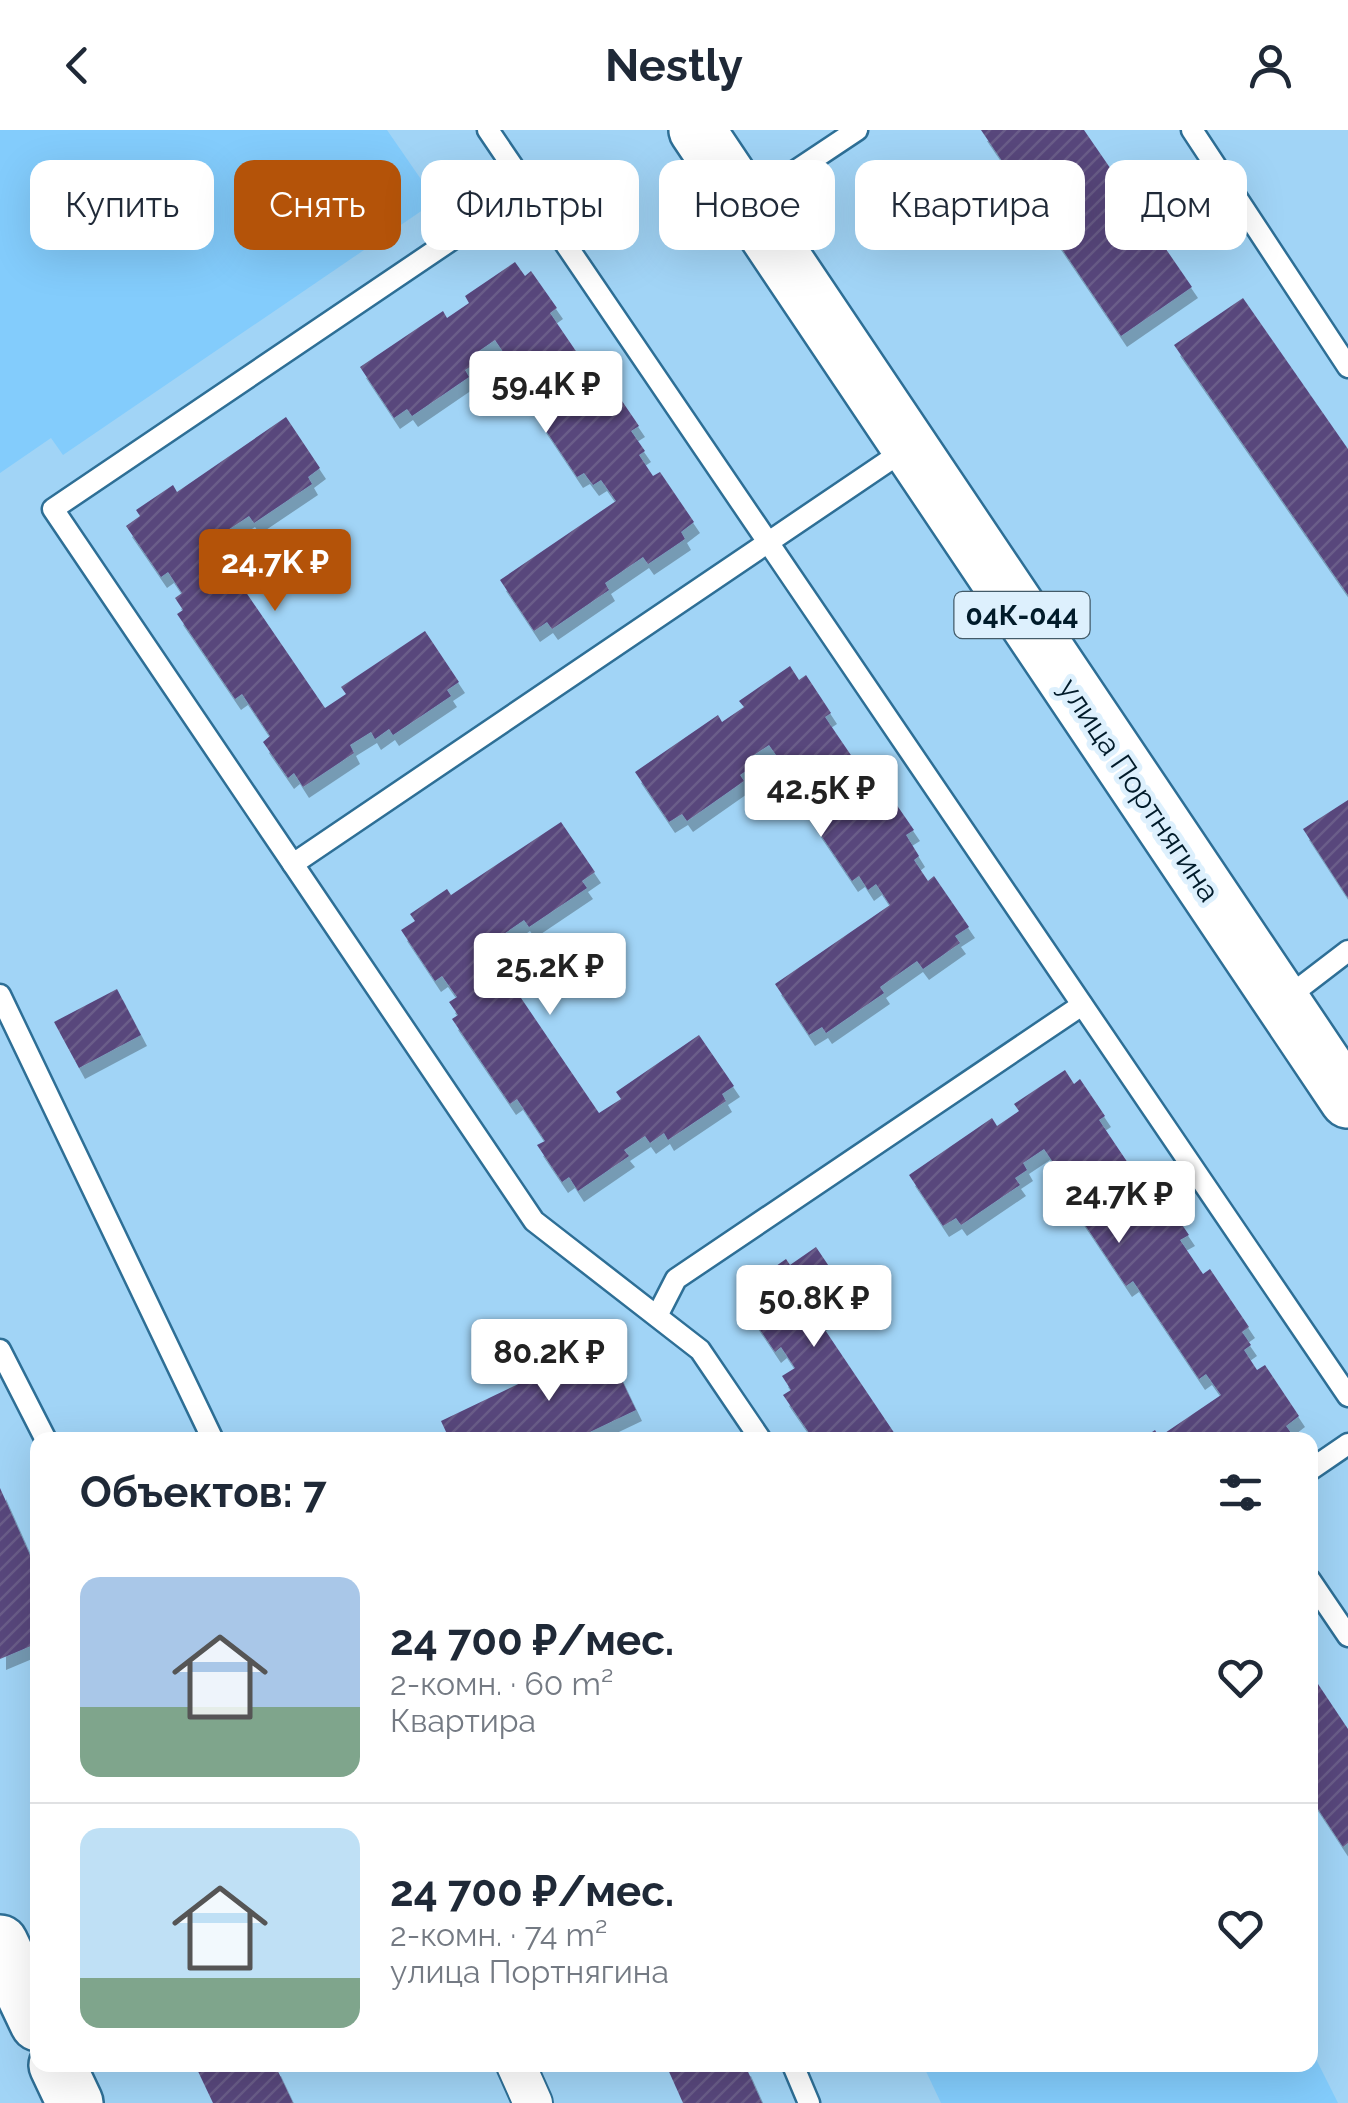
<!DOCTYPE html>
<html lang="ru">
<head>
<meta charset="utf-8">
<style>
  body { margin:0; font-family:Raleway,sans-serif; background:#f6f6f7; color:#1f2937; height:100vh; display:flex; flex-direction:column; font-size:38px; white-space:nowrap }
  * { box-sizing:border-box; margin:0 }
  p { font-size:32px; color:#747a83 }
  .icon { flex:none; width:55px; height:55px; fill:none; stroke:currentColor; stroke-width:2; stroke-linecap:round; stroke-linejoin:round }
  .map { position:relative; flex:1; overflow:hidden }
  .side { position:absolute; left:30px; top:1302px; width:1288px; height:640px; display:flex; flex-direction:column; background:#fff; border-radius:20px; box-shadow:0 10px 40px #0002 }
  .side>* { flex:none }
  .banner { position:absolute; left:30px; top:30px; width:1290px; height:90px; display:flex; gap:20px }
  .price { position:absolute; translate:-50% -85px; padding:0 22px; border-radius:10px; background:#fff; color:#222; font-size:32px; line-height:65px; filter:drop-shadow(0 2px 5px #0008) }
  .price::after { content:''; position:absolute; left:50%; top:60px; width:30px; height:22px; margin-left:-15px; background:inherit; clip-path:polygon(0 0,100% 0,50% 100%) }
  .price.current { background:#b45309; color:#fff }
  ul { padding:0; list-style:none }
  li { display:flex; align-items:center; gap:30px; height:250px; padding:0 50px }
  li+li { border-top:2px solid #e0e1e3 }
  li span { display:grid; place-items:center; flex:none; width:280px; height:200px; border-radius:20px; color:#555 }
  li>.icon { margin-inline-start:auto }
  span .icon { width:120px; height:120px; fill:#fffc; stroke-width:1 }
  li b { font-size:42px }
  h2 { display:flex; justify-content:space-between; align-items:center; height:120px; padding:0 50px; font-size:42px }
  .pill { padding:0 35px; border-radius:20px; background:#fff; box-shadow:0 10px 40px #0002; font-size:35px; line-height:90px }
  .pill.current { background:#b45309; color:#fff }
  header { display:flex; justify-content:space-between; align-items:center; height:130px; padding:0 50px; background:#fff; font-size:45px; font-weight:700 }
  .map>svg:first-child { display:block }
  .built { fill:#83ccfc }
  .building { fill:url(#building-hatch); filter:url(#shadow) }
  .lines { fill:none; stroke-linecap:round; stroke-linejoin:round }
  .lane-casing { stroke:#2e6f96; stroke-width:25 }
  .street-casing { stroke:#2e6f96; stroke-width:42 }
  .secondary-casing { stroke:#2e6f96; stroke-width:60 }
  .primary-casing { stroke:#2e6f96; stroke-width:60 }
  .lane { stroke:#fff; stroke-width:20 }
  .street { stroke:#fff; stroke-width:38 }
  .secondary { stroke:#fff; stroke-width:55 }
  .primary { stroke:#fff; stroke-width:55 }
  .labels { text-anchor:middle; stroke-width:10; stroke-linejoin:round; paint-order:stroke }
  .shield { fill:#ddf0fd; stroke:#435b69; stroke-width:2.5 }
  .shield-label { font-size:28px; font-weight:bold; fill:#011b2a }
  .street-label { font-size:30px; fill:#011b2a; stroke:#ddf0fd }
</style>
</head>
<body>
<header><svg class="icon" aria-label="back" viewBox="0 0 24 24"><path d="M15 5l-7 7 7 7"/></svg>Nestly<svg class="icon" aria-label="person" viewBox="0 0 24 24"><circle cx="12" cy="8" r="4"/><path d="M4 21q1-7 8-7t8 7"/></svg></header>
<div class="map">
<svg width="1348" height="1973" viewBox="0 0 1348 1973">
  <defs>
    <pattern id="building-hatch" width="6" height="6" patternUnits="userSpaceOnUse" patternTransform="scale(2.5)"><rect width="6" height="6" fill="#58467c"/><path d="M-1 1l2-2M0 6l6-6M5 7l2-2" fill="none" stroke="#6a5d89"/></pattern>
    <filter id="shadow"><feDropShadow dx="6" dy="11" stdDeviation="0" flood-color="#0004"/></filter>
  </defs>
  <rect width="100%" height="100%" fill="#a1d4f6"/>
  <g class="built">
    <path d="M0,0H387L436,71L63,325L51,308L0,343Z"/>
    <path d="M1310,1917L1338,1973H941L923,1935H1310Z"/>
  </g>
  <g class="building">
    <path d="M981,0H1084L1192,157L1121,206Z"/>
    <path d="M515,132L525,146L531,141L557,178L550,183L582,230L590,224L639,296L631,301L645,321L639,325L653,346L660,342L694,392L681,402L685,409L648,434L643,427L605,453L609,460L552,499L547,492L534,501L500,450L616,371L601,350L593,355L584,343L577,347L520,262L527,257L495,210L473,225L478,232L465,240L469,247L412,286L407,279L394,288L360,237L443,181L447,188L469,173L465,166Z"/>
    <path d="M1243,168L1348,319V465L1174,215Z"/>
    <path d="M286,287L320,338L308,347L312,354L254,393L249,386L204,416L219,437L226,433L325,578L346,564L341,557L425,501L459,552L447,560L451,566L393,605L389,599L375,609L371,602L350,615L354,623L303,657L294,643L288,648L263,612L270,606L242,564L235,569L177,484L183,480L175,468L182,463L168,442L161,447L126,396L140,386L136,380L173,355L177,362Z"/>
    <path d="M790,536L799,550L806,545L831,583L825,587L857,634L865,629L914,700L906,705L919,726L914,730L928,751L934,746L969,797L955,806L960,813L923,839L917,831L880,857L884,863L826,903L822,897L809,905L775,854L890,775L876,754L868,760L859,746L852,751L795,667L802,662L769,615L748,629L753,636L740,645L744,651L687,691L682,684L669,692L635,642L718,585L722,592L744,577L739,571Z"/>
    <path d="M1348,670V768L1303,699Z"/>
    <path d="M561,692L595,742L582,751L587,758L529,797L524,790L479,821L493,841L500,837L599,983L621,969L616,962L699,905L734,956L722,964L726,971L668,1010L664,1003L650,1013L645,1006L624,1020L629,1026L578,1061L569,1047L562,1052L537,1015L545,1011L517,969L510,974L452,889L458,885L449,872L457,867L442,846L435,851L401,800L415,791L410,784L447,759L451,765Z"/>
    <path d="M117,859L141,905L79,938L54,892Z"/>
    <path d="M1065,940L1074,954L1080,949L1105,986L1099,990L1132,1039L1140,1033L1189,1105L1180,1110L1203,1144L1210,1139L1249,1197L1242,1202L1251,1215L1244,1220L1257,1240L1265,1235L1299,1286L1286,1296L1291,1303L1280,1310H1140L1155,1300L1159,1307L1221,1265L1206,1244L1199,1249L1133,1151L1126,1156L1069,1071L1076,1066L1044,1019L1023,1033L1027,1040L1015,1048L1020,1055L961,1095L956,1088L943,1096L909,1045L992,988L997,996L1019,981L1014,974Z"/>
    <path d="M816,1117L851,1169L819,1191L899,1310H814L783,1265L791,1260L782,1246L795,1238L781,1217L775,1222L740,1170L754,1161L749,1155L786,1129L790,1135Z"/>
    <path d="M604,1213L636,1280L573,1310H435L447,1304L441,1291Z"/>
    <path d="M0,1358L38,1443V1513L0,1529Z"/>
    <path d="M1310,1542L1348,1599V1713L1343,1717L1310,1667Z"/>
    <path d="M195,1935H275L293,1973H213Z"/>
    <path d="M666,1935H745L762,1973H683Z"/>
  </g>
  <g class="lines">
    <g class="lane-casing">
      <g id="lane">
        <path d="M488,0L1348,1266"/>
        <path d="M1192,0L1348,237"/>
        <path d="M528,58L53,379L293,734L906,319"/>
        <path d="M746,74L857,0"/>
        <path d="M293,734L534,1091L700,1220L761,1310"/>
        <path d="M0,865L213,1310"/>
        <path d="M1284,870L1348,821"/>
        <path d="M657,1186L676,1149L1082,875"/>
        <path d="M0,1220L46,1310"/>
        <path d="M1310,1340L1348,1314"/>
        <path d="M1310,1450L1348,1506"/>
        <path d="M793,1935L809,1973"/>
      </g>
    </g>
    <g class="street-casing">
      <path id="street" d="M516,1935L533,1973"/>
    </g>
    <g class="secondary-casing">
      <g id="secondary">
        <path d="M0,1813L38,1893"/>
        <path d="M57,1935L75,1973"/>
      </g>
    </g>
    <g class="primary-casing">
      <path id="primary" d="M697,0L1348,970"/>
    </g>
    <use href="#lane" class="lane"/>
    <use href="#street" class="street"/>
    <use href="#secondary" class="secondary"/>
    <use href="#primary" class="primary"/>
  </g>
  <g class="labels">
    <rect class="shield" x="954.5" y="462" width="135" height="46" rx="8"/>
    <g class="shield-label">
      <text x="1022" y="495">04К-044</text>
    </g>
    <g class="street-label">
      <text transform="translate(1139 660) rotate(56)" y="10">улица Портнягина</text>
    </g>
  </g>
</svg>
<b class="price" style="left:546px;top:306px">59.4K ₽</b>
<b class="price current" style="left:275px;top:484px">24.7K ₽</b>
<b class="price" style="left:821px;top:710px">42.5K ₽</b>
<b class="price" style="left:550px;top:888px">25.2K ₽</b>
<b class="price" style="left:1119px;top:1116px">24.7K ₽</b>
<b class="price" style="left:814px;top:1220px">50.8K ₽</b>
<b class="price" style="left:549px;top:1274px">80.2K ₽</b>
<div class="banner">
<a class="pill">Купить</a>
<a class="pill current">Снять</a>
<a class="pill">Фильтры</a>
<a class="pill">Новое</a>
<a class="pill">Квартира</a>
<a class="pill">Дом</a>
</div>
<section class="side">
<h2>Объектов: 7<svg class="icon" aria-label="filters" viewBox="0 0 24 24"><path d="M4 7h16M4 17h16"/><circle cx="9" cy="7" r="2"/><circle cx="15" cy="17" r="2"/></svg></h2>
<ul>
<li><span style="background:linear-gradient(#a9c7e8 65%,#7fa58c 0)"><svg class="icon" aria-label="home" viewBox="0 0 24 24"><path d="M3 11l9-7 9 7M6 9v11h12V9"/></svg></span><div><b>24 700 ₽/мес.</b><p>2-комн. · 60 m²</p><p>Квартира</p></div><svg class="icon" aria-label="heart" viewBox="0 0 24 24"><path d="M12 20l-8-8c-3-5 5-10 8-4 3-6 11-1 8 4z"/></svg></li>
<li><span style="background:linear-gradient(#bfe0f5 75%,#7fa58c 0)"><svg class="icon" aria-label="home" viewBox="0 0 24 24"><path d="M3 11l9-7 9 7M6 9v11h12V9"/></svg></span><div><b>24 700 ₽/мес.</b><p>2-комн. · 74 m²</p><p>улица Портнягина</p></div><svg class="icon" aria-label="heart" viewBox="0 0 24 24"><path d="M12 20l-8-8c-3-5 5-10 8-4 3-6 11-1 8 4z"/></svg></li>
</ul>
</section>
</div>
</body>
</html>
